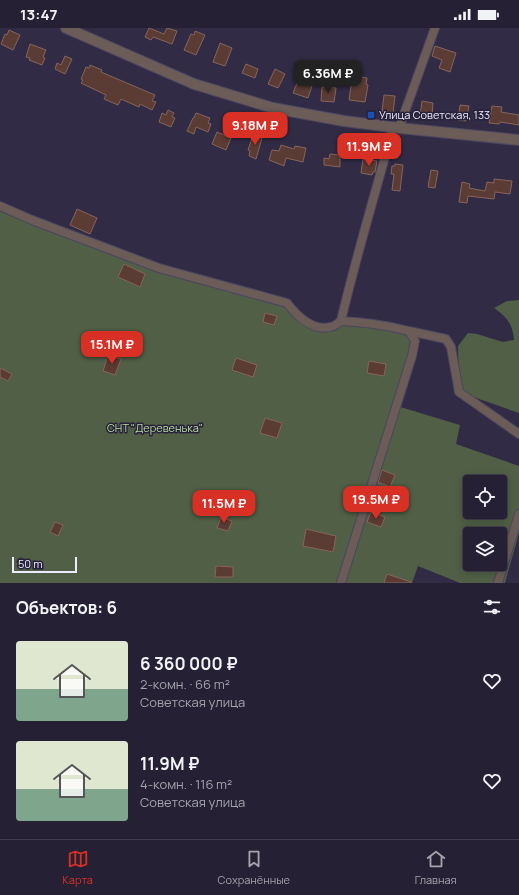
<!DOCTYPE html>
<html lang="ru">
<head>
<meta charset="utf-8">
<style>
  body { margin:0; font-family:Manrope,sans-serif; background:#312d40; color:#f1f3f6; height:100vh; display:flex; flex-direction:column; font-size:15px; white-space:nowrap }
  * { box-sizing:border-box; margin:0 }
  p { font-size:13px; color:#a3a3ac }
  .icon { flex:none; width:22px; height:22px; fill:none; stroke:currentColor; stroke-width:2; stroke-linecap:round; stroke-linejoin:round }
  .map { position:relative; height:555px; overflow:hidden }
  .side { display:flex; flex-direction:column; background:#252034; flex:1 }
  .side>* { flex:none }
  .tools { position:absolute; left:463px; top:447px; display:grid; gap:8px }
  .tools a { display:grid; place-items:center; width:44px; height:44px; border-radius:4px; background:#252034; box-shadow:0 2px 10px #0003,0 0 0 1px #423e4f; font-size:20px }
  .scale { position:absolute; left:12px; bottom:10px; width:65px; box-sizing:border-box; padding-left:4px; border:2px solid #eeebfc; border-top:0; font-size:11px; line-height:14px; white-space:nowrap; color:#eeebfc; -webkit-text-stroke:3px #27213a; paint-order:stroke }
  .price { position:absolute; translate:-50% -34px; padding:0 9px; border-radius:8px; background:#d93025; color:#fff; font-size:13px; line-height:26px; filter:drop-shadow(0 1px 2px #0008) }
  .price::after { content:''; position:absolute; left:50%; top:24px; width:12px; height:9px; margin-left:-6px; background:inherit; clip-path:polygon(0 0,100% 0,50% 100%) }
  .price.on { background:#222; color:#fff }
  ul { padding:0; list-style:none }
  li { display:flex; align-items:center; gap:12px; height:100px; padding:0 16px }
  li span { display:grid; place-items:center; flex:none; width:112px; height:80px; border-radius:4px; color:#555 }
  li>.icon { margin-inline-start:auto }
  span .icon { width:48px; height:48px; fill:#fffc; stroke-width:1 }
  li b { font-size:17px }
  h2 { display:flex; justify-content:space-between; align-items:center; height:48px; padding:0 16px; font-size:17px }
  .status { display:flex; justify-content:space-between; align-items:center; height:28px; padding:0 20px; background:#252034; direction:ltr }
  .status svg { height:11px; fill:currentColor }
  .menu { display:flex; justify-content:space-around; align-items:center; height:56px; border-top:1px solid #423e4f; background:#252034; font-size:11px; color:#a3a3ac }
  .menu a { display:grid; justify-items:center; gap:2px }
  .menu .on { color:#d93025 }
  .map>svg:first-child { display:block }
  .green { fill:#505f45; fill-rule:evenodd }
  .building { fill:#5b3c34; stroke:#86645b }
  .lines { fill:none; stroke-linecap:round; stroke-linejoin:round }
  .minor-casing { stroke:#4b465f; stroke-width:10 }
  .tertiary-casing { stroke:#4b465f; stroke-width:12 }
  .minor { stroke:#6b5c58; stroke-width:8 }
  .tertiary { stroke:#6b5c58; stroke-width:10 }
  .transit-dot { fill:#1a4fb4; stroke:#27213a; stroke-width:1.5 }
  .labels { text-anchor:middle; stroke-width:3; stroke-linejoin:round; paint-order:stroke }
  .poi-label { font-size:11px; fill:#eeebfc; stroke:#27213a; text-anchor:start }
  .park-label { font-size:11px; fill:#b8dc9f; stroke:#27213a }
</style>
</head>
<body>
<div class="status"><b>13:47</b><svg viewBox="0 0 49 12"><path d="M0 12V9h3v3zM5 12V6h3v6zM10 12V3h3v9zM15 12V0h3v12zM26 1h20v11H26zM47 4h2v5h-2z"/></svg></div>
<div class="map">
<svg width="519" height="555" viewBox="0 0 519 555">
  <rect width="100%" height="100%" fill="#312b45"/>
  <g class="green">
    <path d="M0,178L159,240L287,275L319,300L341,293L409,303L415,313L397,378L460,397L456,416L519,438V505L505,555H460L418,538L412,555H0ZM470,454H500V484H470ZM470,506H500V536H470Z"/>
    <path d="M519,272V385L459,364L458,318L468,305L477,306L503,314L514,312C513,296 506,288 494,280L507,273Z"/>
  </g>
  <g class="building">
    <path d="M149,0L164,6L167,0L177,3L172,16L153,9L151,12L145,9Z"/>
    <path d="M9,2L20,7L13,22L1,16L5,6L7,7Z"/>
    <path d="M195,3L205,7L196,27L184,22L191,6L194,7Z"/>
    <path d="M220,15L232,20L225,38L213,34Z"/>
    <path d="M30,16L46,22L43,29L45,30L42,37L29,32L30,30L26,29Z"/>
    <path d="M435,18L456,25L450,44L439,40L442,32L432,28Z"/>
    <path d="M65,28L72,31L65,46L55,41L57,35L61,37Z"/>
    <path d="M246,36L258,41L255,50L242,45Z"/>
    <path d="M90,37L102,42L101,44L155,67L152,73L156,74L152,82L140,76L139,79L121,71L118,77L104,71L106,67L81,55L83,52L81,51L86,39L89,40Z"/>
    <path d="M275,41L285,46L278,60L268,56Z"/>
    <path d="M357,48L367,50L366,56L368,57L365,74L349,72L352,51L356,52Z"/>
    <path d="M298,53L312,58L308,70L293,65Z"/>
    <path d="M322,59L336,60L334,74L321,73Z"/>
    <path d="M384,67L395,68L393,85L382,83Z"/>
    <path d="M422,73L433,75L432,88L420,87Z"/>
    <path d="M460,77L469,78L466,93L458,92Z"/>
    <path d="M492,78L502,79L501,84L519,87V97L500,94L499,96L489,95Z"/>
    <path d="M168,82L174,85L172,89L175,90L171,99L159,94L162,85L166,87Z"/>
    <path d="M196,85L210,90L208,95L211,96L208,104L196,99L194,106L187,103L193,90H194Z"/>
    <path d="M217,104L231,110L226,122L212,116Z"/>
    <path d="M253,107L262,110L256,131L249,128L250,123L248,122Z"/>
    <path d="M281,117L294,121L295,118L306,120L303,134L286,130L284,138L269,132L272,122L279,123Z"/>
    <path d="M330,126L340,127V139L324,137V130L329,131Z"/>
    <path d="M363,131L377,133L375,144H373L372,147L361,145Z"/>
    <path d="M395,136L403,137L400,163L392,162L394,146H391L392,138H395Z"/>
    <path d="M431,142L438,143L435,160L428,159Z"/>
    <path d="M494,151L512,153L510,166L495,164L494,171L468,168L467,175L459,174L462,154L470,156L469,160L485,163L487,154L494,155Z"/>
    <path d="M77,181L97,190L90,206L70,197Z"/>
    <path d="M124,236L145,246L140,259L118,249Z"/>
    <path d="M265,285L277,288L274,297L263,294Z"/>
    <path d="M108,327L121,331L115,347L103,343Z"/>
    <path d="M236,330L257,337L253,349L232,342Z"/>
    <path d="M369,333L386,336L384,348L367,345Z"/>
    <path d="M0,340L12,346L8,353L0,349Z"/>
    <path d="M265,390L282,395L277,410L260,405Z"/>
    <path d="M382,442L395,447L390,459L378,454Z"/>
    <path d="M351,465L362,469L359,477L349,473Z"/>
    <path d="M371,484L385,489L381,499L367,494Z"/>
    <path d="M221,489L232,493L228,503L217,500Z"/>
    <path d="M55,494L63,497L58,508L50,504Z"/>
    <path d="M306,501L336,508L333,524L303,518Z"/>
    <path d="M216,538L233,539V549H215Z"/>
    <path d="M387,546L411,554V555H384Z"/>
  </g>
  <g class="lines">
    <g class="minor-casing">
      <g id="minor">
        <path d="M399,100L435,0"/>
        <path d="M0,178L32,192L159,240L287,275C297,288 313,303 330,299C334,299 338,295 341,293C356,228 376,164 393,99"/>
        <path d="M409,303L446,311L451,319L459,364L519,406"/>
        <path d="M341,555L412,328L415,313L409,303C386,297 364,294 341,293"/>
        <path d="M498,555L519,486"/>
      </g>
    </g>
    <g class="tertiary-casing">
      <path id="tertiary" d="M66,0L194,56L273,80L344,93L399,100L519,112"/>
    </g>
    <use href="#minor" class="minor"/>
    <use href="#tertiary" class="tertiary"/>
  </g>
  <rect class="transit-dot" x="367" y="83" width="8" height="8" rx="2"/>
  <g class="labels">
    <g class="poi-label">
      <text x="379" y="91">Улица Советская, 133</text>
    </g>
    <g class="park-label">
      <text x="155" y="404">СНТ "Деревенька"</text>
    </g>
  </g>
</svg>
<div class="tools">
<a><svg class="icon" aria-label="locate" viewBox="0 0 24 24"><circle cx="12" cy="12" r="6"/><path d="M12 2v4M12 18v4M2 12h4M18 12h4"/></svg></a>
<a><svg class="icon" aria-label="layers" viewBox="0 0 24 24"><path d="M12 4l9 5-9 5-9-5zM3 14l9 5 9-5"/></svg></a>
</div>
<div class="scale">50 m</div>
<b class="price on" style="left:328px;top:66px">6.36M ₽</b>
<b class="price" style="left:255px;top:118px">9.18M ₽</b>
<b class="price" style="left:369px;top:139px">11.9M ₽</b>
<b class="price" style="left:112px;top:337px">15.1M ₽</b>
<b class="price" style="left:376px;top:492px">19.5M ₽</b>
<b class="price" style="left:224px;top:496px">11.5M ₽</b>
</div>
<section class="side">
<h2>Объектов: 6<svg class="icon" aria-label="filters" viewBox="0 0 24 24"><path d="M4 7h16M4 17h16"/><circle cx="9" cy="7" r="2"/><circle cx="15" cy="17" r="2"/></svg></h2>
<ul>
<li><span style="background:linear-gradient(#dfe7d0 60%,#7fa58c 0)"><svg class="icon" aria-label="home" viewBox="0 0 24 24"><path d="M3 11l9-7 9 7M6 9v11h12V9"/></svg></span><div><b>6 360 000 ₽</b><p>2-комн. · 66 m²</p><p>Советская улица</p></div><svg class="icon" aria-label="heart" viewBox="0 0 24 24"><path d="M12 20l-8-8c-3-5 5-10 8-4 3-6 11-1 8 4z"/></svg></li>
<li><span style="background:linear-gradient(#dfe7d0 60%,#7fa58c 0)"><svg class="icon" aria-label="home" viewBox="0 0 24 24"><path d="M3 11l9-7 9 7M6 9v11h12V9"/></svg></span><div><b>11.9M ₽</b><p>4-комн. · 116 m²</p><p>Советская улица</p></div><svg class="icon" aria-label="heart" viewBox="0 0 24 24"><path d="M12 20l-8-8c-3-5 5-10 8-4 3-6 11-1 8 4z"/></svg></li>
</ul>
</section>
<nav class="menu">
<a class="on"><svg class="icon" aria-label="map" viewBox="0 0 24 24"><path d="M3 6l6-2 6 2 6-2v14l-6 2-6-2-6 2zM9 4v14M15 6v14"/></svg>Карта</a>
<a><svg class="icon" aria-label="saved" viewBox="0 0 24 24"><path d="M7 4h10v16l-5-4-5 4z"/></svg>Сохранённые</a>
<a><svg class="icon" aria-label="home" viewBox="0 0 24 24"><path d="M3 11l9-7 9 7M6 9v11h12V9"/></svg>Главная</a>
</nav>
</body>
</html>
